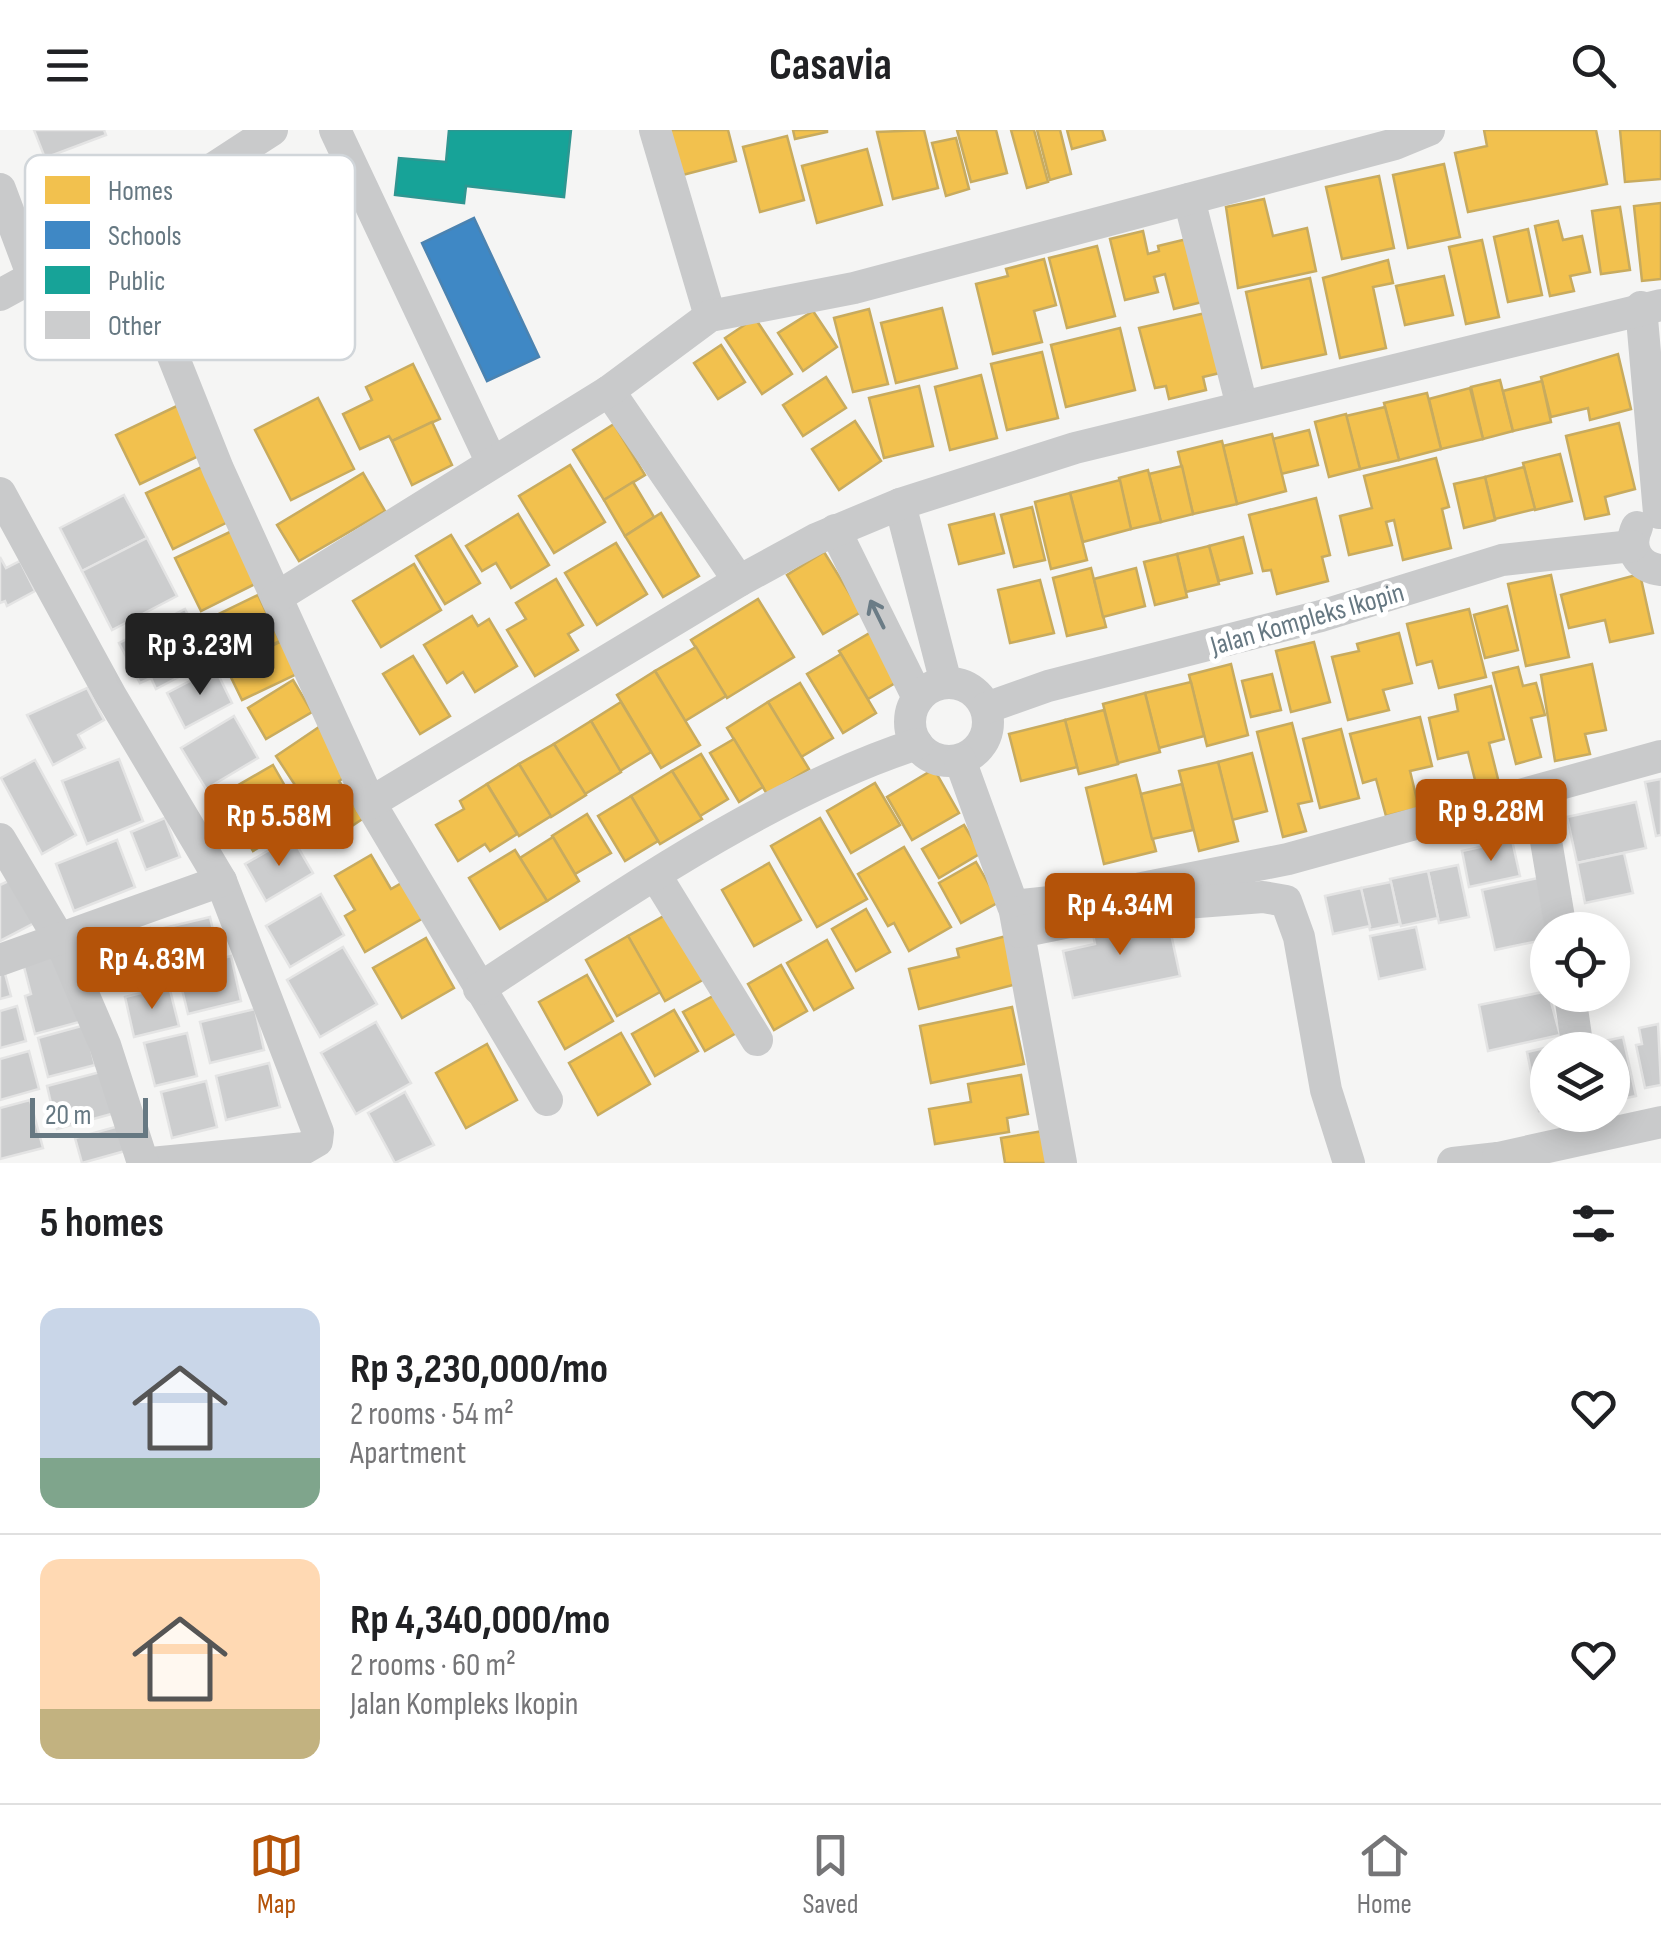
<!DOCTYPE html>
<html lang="en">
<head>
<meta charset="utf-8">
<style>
  body { margin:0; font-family:"Sofia Sans Condensed",sans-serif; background:#f2f2f2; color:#202124; height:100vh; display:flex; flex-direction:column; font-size:38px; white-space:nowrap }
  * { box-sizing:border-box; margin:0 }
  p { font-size:32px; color:#757577 }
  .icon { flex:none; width:55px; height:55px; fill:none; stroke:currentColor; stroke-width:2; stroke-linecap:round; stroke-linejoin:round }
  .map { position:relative; height:1033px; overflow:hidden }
  .panel { display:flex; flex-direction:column; background:#fff; flex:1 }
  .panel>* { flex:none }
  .tools { position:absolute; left:1530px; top:782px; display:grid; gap:20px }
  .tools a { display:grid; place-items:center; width:100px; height:100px; border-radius:50%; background:#fff; box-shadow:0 5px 25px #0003; font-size:50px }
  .scale { position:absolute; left:30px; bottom:25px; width:118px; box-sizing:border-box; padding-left:10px; border:5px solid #667882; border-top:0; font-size:28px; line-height:35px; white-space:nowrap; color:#667882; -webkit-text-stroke:8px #fff; paint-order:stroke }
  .price { position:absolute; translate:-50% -85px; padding:0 22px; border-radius:10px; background:#b45309; color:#fff; font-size:32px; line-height:65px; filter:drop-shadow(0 2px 5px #0008) }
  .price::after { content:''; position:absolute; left:50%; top:60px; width:30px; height:22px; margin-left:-15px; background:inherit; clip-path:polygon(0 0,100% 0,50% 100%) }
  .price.active { background:#222; color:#fff }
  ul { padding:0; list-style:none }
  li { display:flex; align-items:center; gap:30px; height:250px; padding:0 40px }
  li+li { border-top:2px solid #e0e0e0 }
  li span { display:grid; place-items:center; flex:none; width:280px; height:200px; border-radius:20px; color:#555 }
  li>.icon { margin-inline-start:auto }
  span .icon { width:120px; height:120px; fill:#fffc; stroke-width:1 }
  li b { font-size:42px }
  h2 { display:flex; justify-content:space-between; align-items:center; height:120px; padding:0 40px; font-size:42px }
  header { display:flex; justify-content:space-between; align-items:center; height:130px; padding:0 40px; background:#fff; font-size:45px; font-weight:700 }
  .tabs { display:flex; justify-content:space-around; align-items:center; height:140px; border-top:2px solid #e0e0e0; background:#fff; font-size:28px; color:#757577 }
  .tabs a { display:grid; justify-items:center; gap:5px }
  .tabs .active { color:#b45309 }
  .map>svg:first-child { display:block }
  .homes { fill:#f2c14e; stroke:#c8ab5e; stroke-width:2.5 }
  .schools { fill:#3f88c5; stroke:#4b83b1; stroke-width:2.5 }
  .public { fill:#17a398; stroke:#2f9691; stroke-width:2.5 }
  .building { fill:#cccdce; stroke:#e4e4e4; stroke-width:2.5 }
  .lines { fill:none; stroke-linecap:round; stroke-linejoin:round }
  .minor { stroke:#c9cacb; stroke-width:32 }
  .oneway { stroke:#6b7c86 }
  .labels { text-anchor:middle; stroke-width:10; stroke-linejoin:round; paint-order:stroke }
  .street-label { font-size:28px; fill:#667882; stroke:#fff }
  .key { fill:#fff; stroke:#d1d6da; stroke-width:2.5 }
  .key-label { font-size:28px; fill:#667882 }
</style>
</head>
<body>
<header><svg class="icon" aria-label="menu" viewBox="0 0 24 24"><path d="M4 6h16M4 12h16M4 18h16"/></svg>Casavia<svg class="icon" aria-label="search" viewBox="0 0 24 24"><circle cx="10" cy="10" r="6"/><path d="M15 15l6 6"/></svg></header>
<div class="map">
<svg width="1661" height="1033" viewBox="0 0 1661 1033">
  <rect width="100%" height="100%" fill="#f5f5f4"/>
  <g class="homes">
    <path d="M667,0H728L736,31L679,46Z"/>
    <path d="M793,0H827V2L795,9Z"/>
    <path d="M924,0L938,58L893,69L877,2Z"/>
    <path d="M957,0H996L1007,43L971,52Z"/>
    <path d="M1011,0H1034L1048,52L1027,58Z"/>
    <path d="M1037,0H1060L1071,44L1050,50Z"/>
    <path d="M1067,0H1102L1105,10L1072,19Z"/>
    <path d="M1484,0H1596L1607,54L1468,82L1455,23L1487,16Z"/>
    <path d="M1620,0H1661V49L1625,52Z"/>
    <path d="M787,6L804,70L760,82L743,17Z"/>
    <path d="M956,8L969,59L946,66L932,13Z"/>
    <path d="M867,19L882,75L817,93L802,36Z"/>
    <path d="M1444,34L1460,107L1408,118L1393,45Z"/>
    <path d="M1379,46L1394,118L1342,129L1326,57Z"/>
    <path d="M1264,69L1273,106L1307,98L1316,141L1238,158L1226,77Z"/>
    <path d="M1661,73V149L1642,151L1634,76Z"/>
    <path d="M1620,77L1630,140L1601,144L1592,81Z"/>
    <path d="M1558,91L1563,110L1582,106L1590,142L1570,146L1574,161L1550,166L1535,96Z"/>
    <path d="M1528,99L1542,165L1508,172L1494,107Z"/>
    <path d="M1143,101L1148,124L1159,121L1158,116L1191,108L1206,171L1174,179L1165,144L1154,147L1158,162L1125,170L1110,109Z"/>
    <path d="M1482,110L1499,187L1466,194L1449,117Z"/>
    <path d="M1097,116L1115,186L1067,198L1049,128Z"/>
    <path d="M1044,129L1056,175L1034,181L1042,212L993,224L976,154L1008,146L1006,139Z"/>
    <path d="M1388,130L1393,153L1373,157L1386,218L1340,228L1323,148Z"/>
    <path d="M1444,146L1453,185L1405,195L1396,156Z"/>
    <path d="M1310,148L1326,224L1262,238L1246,162Z"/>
    <path d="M942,178L957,238L896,253L881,193Z"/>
    <path d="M869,179L888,254L853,262L834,188Z"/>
    <path d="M813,181L837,217L803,241L778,203Z"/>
    <path d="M1210,182L1224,242L1203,247L1206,260L1169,269L1166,256L1155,258L1139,198Z"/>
    <path d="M755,188L792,244L762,264L725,208Z"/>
    <path d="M1120,198L1135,260L1066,277L1051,215Z"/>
    <path d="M721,215L745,252L718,269L694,233Z"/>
    <path d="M1042,222L1058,288L1007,300L991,234Z"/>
    <path d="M1618,224L1631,279L1590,290L1588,278L1551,287L1541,247Z"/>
    <path d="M413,234L440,289L392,311L389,306L360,319L343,284L372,270L366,257Z"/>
    <path d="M981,245L997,308L950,320L935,257Z"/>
    <path d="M826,247L846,278L803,306L783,275Z"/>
    <path d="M1500,250L1513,301L1483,309L1471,257Z"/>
    <path d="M1542,251L1551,292L1513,301L1503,261Z"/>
    <path d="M919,256L933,316L884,328L869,268Z"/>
    <path d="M1470,258L1483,309L1441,319L1429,269Z"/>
    <path d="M1427,263L1441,319L1399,330L1384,273Z"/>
    <path d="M318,268L354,339L291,370L255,300Z"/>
    <path d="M179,275L203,324L140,354L116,305Z"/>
    <path d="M1385,277L1399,330L1360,339L1346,286Z"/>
    <path d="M1346,284L1360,339L1329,347L1315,292Z"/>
    <path d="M855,291L881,331L839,360L812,319Z"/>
    <path d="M432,292L452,335L412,355L392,311Z"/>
    <path d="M1619,293L1635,359L1605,367L1609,384L1585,389L1566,306Z"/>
    <path d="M614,294L645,345L604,370L573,320Z"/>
    <path d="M1309,300L1318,335L1281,344L1273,309Z"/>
    <path d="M1272,304L1286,361L1237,374L1223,316Z"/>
    <path d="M1222,311L1237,374L1193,384L1178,322Z"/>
    <path d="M1560,324L1572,371L1535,380L1523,333Z"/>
    <path d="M1436,328L1449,377L1442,379L1451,418L1403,430L1394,390L1386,392L1392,415L1349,425L1340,386L1372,378L1364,346Z"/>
    <path d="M206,335L232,390L173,419L146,363Z"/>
    <path d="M570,335L605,392L554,423L519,366Z"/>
    <path d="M1182,336L1193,384L1161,392L1149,344Z"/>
    <path d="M1524,337L1535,379L1495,389L1485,347Z"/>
    <path d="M1148,340L1161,392L1131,399L1119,348Z"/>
    <path d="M363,343L385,381L299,431L277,395Z"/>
    <path d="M1485,347L1495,390L1464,398L1454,354Z"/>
    <path d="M1120,350L1131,399L1083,412L1070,363Z"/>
    <path d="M633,352L654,387L625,406L604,370Z"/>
    <path d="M1070,363L1087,430L1051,439L1035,372Z"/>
    <path d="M1316,368L1330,425L1322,427L1328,451L1277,464L1271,440L1263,441L1249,385Z"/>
    <path d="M1032,377L1045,430L1014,437L1001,385Z"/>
    <path d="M661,383L699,446L663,467L625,406Z"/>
    <path d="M518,384L549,435L511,458L496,433L482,441L466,416Z"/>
    <path d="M994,384L1004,423L959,434L949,395Z"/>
    <path d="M232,401L257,453L201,481L175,428Z"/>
    <path d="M451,405L480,453L445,474L416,426Z"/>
    <path d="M1243,407L1252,443L1219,451L1209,416Z"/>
    <path d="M616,413L647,464L597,495L565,443Z"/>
    <path d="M1209,416L1219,454L1186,462L1177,424Z"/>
    <path d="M824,422L861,482L823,504L787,445Z"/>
    <path d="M1177,424L1187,467L1155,475L1144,432Z"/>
    <path d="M414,434L441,480L381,517L353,471Z"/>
    <path d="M1091,438L1106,497L1067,506L1053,448Z"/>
    <path d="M1136,438L1145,476L1103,487L1094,449Z"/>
    <path d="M1640,444L1653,503L1610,512L1605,490L1569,498L1561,465Z"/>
    <path d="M1551,445L1569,527L1526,536L1508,454Z"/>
    <path d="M556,449L583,495L568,504L578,520L535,546L507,500L526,489L516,473Z"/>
    <path d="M1040,450L1054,503L1010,513L998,460Z"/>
    <path d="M258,465L280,511L226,537L204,491Z"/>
    <path d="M758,469L794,527L727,568L691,510Z"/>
    <path d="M1507,476L1518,520L1485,528L1474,485Z"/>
    <path d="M1469,479L1486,547L1439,558L1432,531L1417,535L1407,494Z"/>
    <path d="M472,486L478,496L489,489L517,536L475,562L463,542L447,553L424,515Z"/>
    <path d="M873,501L902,549L868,569L839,521Z"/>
    <path d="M1399,503L1412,553L1383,560L1389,580L1348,590L1332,527L1359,521L1357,514Z"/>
    <path d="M282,511L297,544L242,570L226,537Z"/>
    <path d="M1314,512L1330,572L1291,582L1276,521Z"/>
    <path d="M696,517L726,566L685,591L655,541Z"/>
    <path d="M841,524L876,583L843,603L807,544Z"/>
    <path d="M413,526L450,586L420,604L383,544Z"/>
    <path d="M1231,534L1248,605L1207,616L1189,545Z"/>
    <path d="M1592,534L1606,600L1585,604L1590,624L1555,631L1541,545Z"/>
    <path d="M1518,537L1523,556L1536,553L1545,585L1531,588L1541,627L1516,634L1493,543Z"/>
    <path d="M655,541L700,615L661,638L617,565Z"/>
    <path d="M1272,544L1281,580L1251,587L1242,551Z"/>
    <path d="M293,550L312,582L266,609L248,578Z"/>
    <path d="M1191,552L1204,606L1159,618L1145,563Z"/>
    <path d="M800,553L833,608L801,627L768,572Z"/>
    <path d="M1491,556L1504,609L1489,613L1499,653L1477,658L1468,622L1438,629L1429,588L1458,581L1455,565Z"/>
    <path d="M1145,563L1160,622L1118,633L1103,574Z"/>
    <path d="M621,572L651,622L620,641L591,591Z"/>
    <path d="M768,572L809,639L767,664L727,598Z"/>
    <path d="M1104,580L1118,634L1079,644L1065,590Z"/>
    <path d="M1420,587L1432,636L1410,641L1419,678L1386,686L1376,649L1363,653L1350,604Z"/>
    <path d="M1065,590L1077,637L1021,651L1009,604Z"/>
    <path d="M591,591L621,642L585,664L554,614Z"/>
    <path d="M1292,593L1312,671L1298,674L1306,701L1283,707L1257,602Z"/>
    <path d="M319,597L350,644L339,651L364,688L331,710L276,626Z"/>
    <path d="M1341,599L1359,668L1320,678L1303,609Z"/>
    <path d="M734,609L763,657L739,672L710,623Z"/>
    <path d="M554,614L586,665L551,687L519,634Z"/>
    <path d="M1252,623L1267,681L1232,690L1218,632Z"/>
    <path d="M701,624L728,669L700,686L672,641Z"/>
    <path d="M1218,632L1238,711L1199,721L1179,641Z"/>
    <path d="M519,634L551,686L519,706L487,654Z"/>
    <path d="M273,635L305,691L253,721L221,665Z"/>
    <path d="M934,639L959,683L912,710L887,667Z"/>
    <path d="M672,641L702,689L660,714L631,666Z"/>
    <path d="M1136,645L1156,721L1104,734L1086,658Z"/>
    <path d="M875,653L900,695L851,723L827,681Z"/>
    <path d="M487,654L517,704L490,721L485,714L458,731L436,695L464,679L460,671Z"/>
    <path d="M1182,654L1193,700L1152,709L1141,664Z"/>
    <path d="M631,666L658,711L625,731L598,686Z"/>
    <path d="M587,684L611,723L575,744L552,706Z"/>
    <path d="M820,688L867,769L817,797L771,716Z"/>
    <path d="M964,695L981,723L939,748L922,719Z"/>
    <path d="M553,707L579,751L547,771L520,728Z"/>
    <path d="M904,717L951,797L909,821L894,793L888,796L858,744Z"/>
    <path d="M515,720L547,771L500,799L469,748Z"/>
    <path d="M371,725L391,759L405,751L425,787L365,822L345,786L355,780L335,746Z"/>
    <path d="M976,732L999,772L961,793L939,753Z"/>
    <path d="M769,733L801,790L754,816L722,760Z"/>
    <path d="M866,779L890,822L856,841L832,799Z"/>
    <path d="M671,782L708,847L665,871L628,806Z"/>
    <path d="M628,806L660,862L617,886L586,830Z"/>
    <path d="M1006,806L1017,854L919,879L909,839L959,827L957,819Z"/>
    <path d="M426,808L454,858L402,888L373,838Z"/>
    <path d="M827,810L853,858L814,880L787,833Z"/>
    <path d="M781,835L807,881L774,900L748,854Z"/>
    <path d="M587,845L613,891L565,919L539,872Z"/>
    <path d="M717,864L738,902L705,921L683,882Z"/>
    <path d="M1012,877L1024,934L931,953L920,896Z"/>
    <path d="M674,880L698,921L655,946L632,904Z"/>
    <path d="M621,903L650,954L598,985L569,933Z"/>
    <path d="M487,914L517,970L466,998L436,943Z"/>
    <path d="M1021,945L1028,984L1007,988L1009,1002L935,1014L929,979L971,972L968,954Z"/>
    <path d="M1049,1000L1055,1033H1005L1001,1008Z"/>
  </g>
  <path class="schools" d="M474,88L539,227L487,251L422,113Z"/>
  <path class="public" d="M449,0H571L564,67L466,56L464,73L395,65L399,28L446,32Z"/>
  <g class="building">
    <path d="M34,0H104L106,5L45,28Z"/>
    <path d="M124,365L147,408L82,441L60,398Z"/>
    <path d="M147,408L177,466L112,500L82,441Z"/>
    <path d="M0,427L6,438L20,431L35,461L7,476L5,471L0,473Z"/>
    <path d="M185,479L206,519L183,531L188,542L156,559L151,548L140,553L119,513Z"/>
    <path d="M215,538L232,573L185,598L167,563Z"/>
    <path d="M87,558L104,590L78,605L85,618L53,635L27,585Z"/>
    <path d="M234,586L258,628L206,659L181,618Z"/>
    <path d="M119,629L143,691L87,714L62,651Z"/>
    <path d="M35,630L76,705L42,724L1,648Z"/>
    <path d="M1661,649V705L1656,706L1645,652Z"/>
    <path d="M1636,672L1646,718L1577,733L1567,687Z"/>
    <path d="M165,688L180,727L146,740L131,702Z"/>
    <path d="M292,707L313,743L266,771L245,734Z"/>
    <path d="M117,710L135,757L74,781L56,734Z"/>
    <path d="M1512,710L1520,746L1469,757L1462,721Z"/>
    <path d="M1624,723L1633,763L1585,773L1577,733Z"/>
    <path d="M1458,735L1469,787L1439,793L1428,741Z"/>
    <path d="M1428,741L1438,788L1401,796L1390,749Z"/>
    <path d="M15,748L38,791L0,811V755Z"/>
    <path d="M1538,748L1548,809L1495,820L1482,760Z"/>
    <path d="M1391,752L1400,794L1370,800L1361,758Z"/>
    <path d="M1361,758L1370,796L1333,804L1325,766Z"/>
    <path d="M321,764L344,805L290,837L266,796Z"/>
    <path d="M1130,782L1136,806L1170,799L1180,846L1073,868L1063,821L1095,814L1090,790Z"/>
    <path d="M210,787L218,822L172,833L164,798Z"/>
    <path d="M1416,797L1425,839L1379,849L1370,806Z"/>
    <path d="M150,798L160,841L106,853L96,811Z"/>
    <path d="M343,817L377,874L320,907L287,850Z"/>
    <path d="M54,825L83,891L35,904L25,866L31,864L23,833Z"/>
    <path d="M231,826L241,871L188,884L177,839Z"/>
    <path d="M4,840L11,866L0,869V841Z"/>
    <path d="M169,856L179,896L134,907L125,867Z"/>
    <path d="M1548,861L1560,905L1488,921L1479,875Z"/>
    <path d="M17,876L26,911L0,918V881Z"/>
    <path d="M255,879L264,920L210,933L200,892Z"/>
    <path d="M376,892L411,953L356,984L321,923Z"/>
    <path d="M1658,894L1661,955L1645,958L1636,915L1642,914L1639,898Z"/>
    <path d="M85,895L95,935L48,947L38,908Z"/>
    <path d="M187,903L197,946L155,956L144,913Z"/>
    <path d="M1623,907L1636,966L1612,971V920H1592L1591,914Z"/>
    <path d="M1562,914L1563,920H1548V979L1539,981L1527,922Z"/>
    <path d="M29,921L39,959L0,970V929Z"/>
    <path d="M269,933L280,977L226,990L216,946Z"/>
    <path d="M104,941L115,983L57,999L47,956Z"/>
    <path d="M206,951L217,997L172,1008L161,962Z"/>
    <path d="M405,962L434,1015L395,1033L368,983Z"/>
    <path d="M30,970L43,1018L0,1029V978Z"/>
    <path d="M119,996L125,1021L82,1033L75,1008Z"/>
  </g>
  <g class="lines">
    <g class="minor">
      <path d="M335,0L491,331"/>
      <path d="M655,0L710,186"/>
      <path d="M0,59L33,147"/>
      <path d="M1189,69L1242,276"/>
      <path d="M122,98L218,339L370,673L547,970"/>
      <path d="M0,165L122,98L272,0"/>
      <path d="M1641,177L1659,383"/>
      <path d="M609,261L739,451"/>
      <path d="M0,363L111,566L221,751L318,1002L317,1011L305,1018L151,1033"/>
      <path d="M900,374L946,553"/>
      <path d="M1637,397C1627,418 1638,438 1661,440"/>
      <path d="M835,400L918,568"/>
      <path d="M277,467L609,261L710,186L854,158L1395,14L1429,0"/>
      <circle cx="949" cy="592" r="39"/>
      <path d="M986,578L1048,556L1321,486L1502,430L1632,416"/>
      <path d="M960,630L1013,776L1097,767L1288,729L1661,626"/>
      <path d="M370,673L739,451L816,409L900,374L1075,318L1661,175"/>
      <path d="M1545,705L1561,800"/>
      <path d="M0,709L60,810L105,915L143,1033"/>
      <path d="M656,746L757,910"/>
      <path d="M1146,776L1263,767L1286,771L1299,807L1326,960L1349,1033"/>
      <path d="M1015,782L1061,1033"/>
      <path d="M1020,802L1098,786"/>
      <path d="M0,830L221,751"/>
      <path d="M479,859C610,773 768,662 917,614"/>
      <path d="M1570,865L1578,920"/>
      <path d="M1453,1033L1498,1028"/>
      <path d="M1499,1033L1498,1028L1661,992"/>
    </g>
  </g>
  <defs><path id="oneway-shaft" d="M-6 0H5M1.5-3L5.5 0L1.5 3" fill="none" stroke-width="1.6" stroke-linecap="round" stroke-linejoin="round" transform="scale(2.5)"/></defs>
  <use class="oneway" href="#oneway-shaft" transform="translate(877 484) rotate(-116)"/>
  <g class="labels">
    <g class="street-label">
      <text transform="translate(1307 488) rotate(-16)" y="10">Jalan Kompleks Ikopin</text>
    </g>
  </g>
  <rect x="25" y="25" width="330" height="205" rx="15" class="key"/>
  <rect x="45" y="46" width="45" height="28" fill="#f2c14e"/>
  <rect x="45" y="91" width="45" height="28" fill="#3f88c5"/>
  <rect x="45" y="136" width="45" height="28" fill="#17a398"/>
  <rect x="45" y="181" width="45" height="28" fill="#cccdce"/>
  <g class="key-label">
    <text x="108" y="70">Homes</text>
    <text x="108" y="115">Schools</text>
    <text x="108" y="160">Public</text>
    <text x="108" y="205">Other</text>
  </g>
</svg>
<div class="tools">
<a><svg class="icon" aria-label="locate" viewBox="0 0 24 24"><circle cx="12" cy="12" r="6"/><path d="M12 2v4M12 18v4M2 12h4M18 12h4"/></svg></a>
<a><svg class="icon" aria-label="layers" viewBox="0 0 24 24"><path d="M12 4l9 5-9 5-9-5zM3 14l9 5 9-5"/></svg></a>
</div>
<div class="scale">20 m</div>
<b class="price active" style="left:200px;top:568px">Rp 3.23M</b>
<b class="price" style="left:1491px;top:734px">Rp 9.28M</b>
<b class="price" style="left:279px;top:739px">Rp 5.58M</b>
<b class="price" style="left:1120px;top:828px">Rp 4.34M</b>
<b class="price" style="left:152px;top:882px">Rp 4.83M</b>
</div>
<section class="panel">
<h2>5 homes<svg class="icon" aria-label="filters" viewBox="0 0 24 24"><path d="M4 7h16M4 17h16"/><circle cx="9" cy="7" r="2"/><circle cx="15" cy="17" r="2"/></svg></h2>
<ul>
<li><span style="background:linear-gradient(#c9d6e8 75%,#7fa58c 0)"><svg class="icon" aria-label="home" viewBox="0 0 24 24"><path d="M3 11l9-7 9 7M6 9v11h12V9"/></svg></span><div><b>Rp 3,230,000/mo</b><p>2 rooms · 54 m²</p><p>Apartment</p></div><svg class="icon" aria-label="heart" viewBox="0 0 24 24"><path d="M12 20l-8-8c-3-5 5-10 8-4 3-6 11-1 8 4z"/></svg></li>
<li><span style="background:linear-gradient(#ffd9b3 75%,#c2b280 0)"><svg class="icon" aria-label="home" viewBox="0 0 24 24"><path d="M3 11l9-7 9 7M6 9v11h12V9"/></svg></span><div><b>Rp 4,340,000/mo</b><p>2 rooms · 60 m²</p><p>Jalan Kompleks Ikopin</p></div><svg class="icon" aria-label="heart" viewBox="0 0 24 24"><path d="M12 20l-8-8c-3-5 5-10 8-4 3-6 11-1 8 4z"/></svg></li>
</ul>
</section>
<nav class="tabs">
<a class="active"><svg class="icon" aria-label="map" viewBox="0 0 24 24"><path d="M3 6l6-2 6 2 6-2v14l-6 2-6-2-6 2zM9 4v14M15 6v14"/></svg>Map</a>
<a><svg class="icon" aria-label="saved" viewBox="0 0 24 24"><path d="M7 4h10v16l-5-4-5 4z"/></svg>Saved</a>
<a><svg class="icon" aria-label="home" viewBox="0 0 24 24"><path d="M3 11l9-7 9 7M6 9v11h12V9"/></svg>Home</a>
</nav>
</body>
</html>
